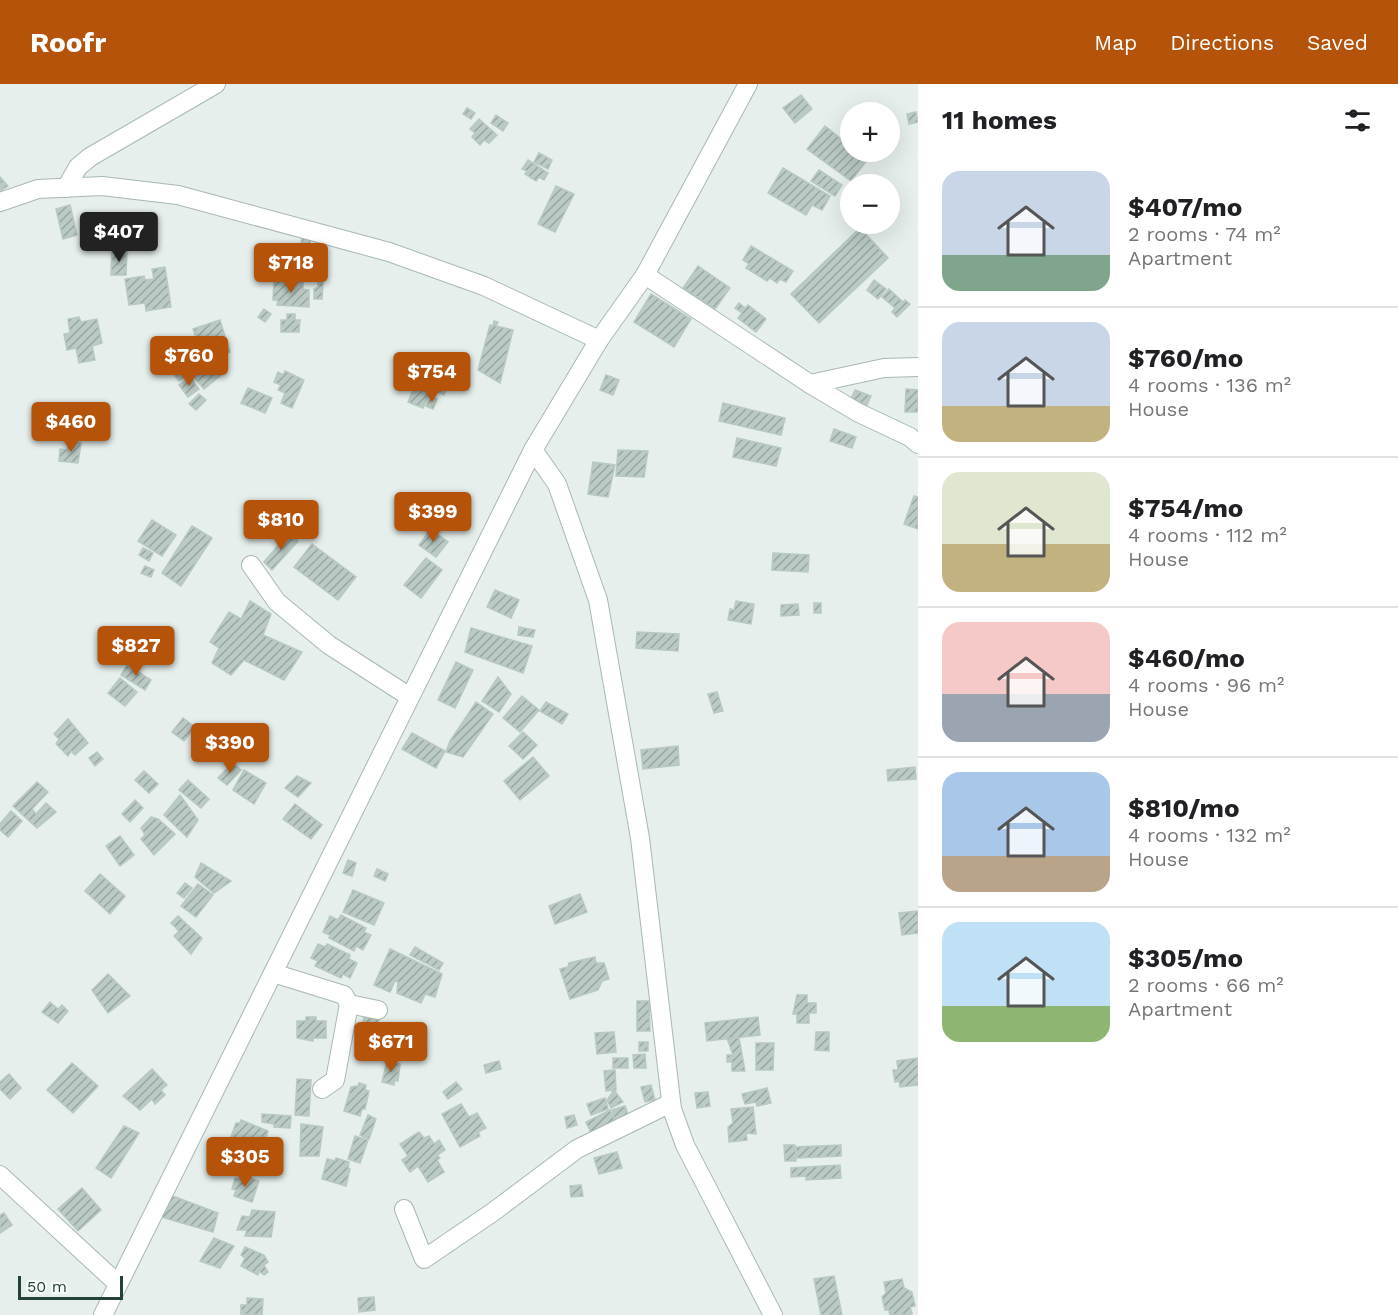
<!DOCTYPE html>
<html lang="en">
<head>
<meta charset="utf-8">
<style>
  body { margin:0; font-family:"Work Sans",sans-serif; background:#f2f2f2; color:#202124; height:100vh; display:flex; flex-direction:column; font-size:22px; white-space:nowrap }
  * { box-sizing:border-box; margin:0 }
  p { font-size:20px; color:#757577 }
  .icon { flex:none; width:33px; height:33px; fill:none; stroke:currentColor; stroke-width:2; stroke-linecap:round; stroke-linejoin:round }
  .map { position:relative; flex:1; overflow:hidden }
  .details { display:flex; flex-direction:column; background:#fff; width:480px }
  .details>* { flex:none }
  .fabs { position:absolute; left:840px; top:18px; display:grid; gap:12px }
  .fabs a { display:grid; place-items:center; width:60px; height:60px; border-radius:50%; background:#fff; box-shadow:0 6px 24px #0002; font-size:30px }
  .scale { position:absolute; left:18px; bottom:15px; width:105px; box-sizing:border-box; padding-left:6px; border:3px solid #24423a; border-top:0; font-size:16px; line-height:21px; white-space:nowrap; color:#24423a; -webkit-text-stroke:4px #f7fbf9; paint-order:stroke }
  .price { position:absolute; translate:-50% -51px; padding:0 14px; border-radius:6px; background:#b45309; color:#fff; font-size:20px; line-height:39px; filter:drop-shadow(0 2px 3px #0008) }
  .price::after { content:''; position:absolute; left:50%; top:36px; width:18px; height:14px; margin-left:-9px; background:inherit; clip-path:polygon(0 0,100% 0,50% 100%) }
  .price.current { background:#222; color:#fff }
  ul { padding:0; list-style:none }
  li { display:flex; align-items:center; gap:18px; height:150px; padding:0 24px }
  li+li { border-top:2px solid #e0e0e0 }
  li span { display:grid; place-items:center; flex:none; width:168px; height:120px; border-radius:18px; color:#555 }
  li>.icon { margin-inline-start:auto }
  span .icon { width:72px; height:72px; fill:#fffc; stroke-width:1 }
  li b { font-size:26px }
  h2 { display:flex; justify-content:space-between; align-items:center; height:72px; padding:0 24px; font-size:26px }
  header { display:flex; align-items:center; gap:36px; box-sizing:border-box; height:84px; padding:0 30px; background:#b45309; color:#fff }
  header strong { font-size:28px }
  nav { display:flex; gap:33px; margin-inline-start:auto; font-size:21px }
  main { display:flex; flex:1; min-height:0 }
  .map>svg:first-child { display:block }
  .building { fill:url(#building-hatch); stroke:#b8c9c2; stroke-width:1.5 }
  .lines { fill:none; stroke-linecap:round; stroke-linejoin:round }
  .minor-casing { stroke:#a8b8b2; stroke-width:20 }
  .minor { stroke:#fff; stroke-width:18 }
</style>
</head>
<body>
<header>
<strong>Roofr</strong>
<nav><a>Map</a><a>Directions</a><a>Saved</a></nav>
</header>
<main>
<div class="map">
<svg width="918" height="1231" viewBox="0 0 918 1231">
  <defs>
    <pattern id="building-hatch" width="6" height="6" patternUnits="userSpaceOnUse" patternTransform="scale(1.5)"><rect width="6" height="6" fill="#bbcac4"/><path d="M-1 1l2-2M0 6l6-6M5 7l2-2" fill="none" stroke="#98a6a0"/></pattern>
  </defs>
  <rect width="100%" height="100%" fill="#e6efeb"/>
  <g class="building">
    <path d="M801,11L812,25L795,39L783,24Z"/>
    <path d="M467,24L475,29L471,35L463,30Z"/>
    <path d="M916,28L918,38L909,40L907,30Z"/>
    <path d="M496,31L508,39L503,47L491,39Z"/>
    <path d="M479,35L497,51L489,59L484,56L480,61L472,53L475,49L470,45Z"/>
    <path d="M825,42L850,62V68H858L868,75L851,97L807,65Z"/>
    <path d="M539,69L552,76L548,85L534,78Z"/>
    <path d="M528,76L548,89L544,96L539,93L536,97L525,90L527,87L522,85Z"/>
    <path d="M783,84L830,112L822,126L812,121L806,131L768,109Z"/>
    <path d="M819,86L842,101L835,112L811,97Z"/>
    <path d="M0,93L8,102L0,107Z"/>
    <path d="M556,102L574,110L555,148L538,140Z"/>
    <path d="M70,121L77,151L63,155L56,125Z"/>
    <path d="M860,144L888,174L819,239L791,210Z"/>
    <path d="M302,151L311,152L310,161L301,160Z"/>
    <path d="M751,162L793,187L786,198L780,195L777,199L770,194L767,197L746,184L749,180L743,176Z"/>
    <path d="M112,166L127,167L126,191H111Z"/>
    <rect x="308" y="166" width="15" height="10"/>
    <path d="M310,178L322,179L321,190L309,189Z"/>
    <path d="M698,182L730,204L715,225L683,204Z"/>
    <path d="M165,183L171,223L146,227L145,219L129,221L125,195L144,192L145,196L154,195L152,185Z"/>
    <path d="M874,196L886,205L878,215L867,206Z"/>
    <path d="M274,197L303,198V205L309,206V223L277,221L278,216H273Z"/>
    <path d="M318,198H323L322,215H314V205L318,203Z"/>
    <path d="M889,205L903,218L905,216L910,220L897,233L892,228L895,224L882,213Z"/>
    <path d="M651,210L691,235L674,263L634,238Z"/>
    <path d="M739,219L745,224L748,221L766,235L756,248L738,234L742,229L735,224Z"/>
    <path d="M264,225L271,230L265,238L258,233Z"/>
    <path d="M287,230H295V236H300L299,248H281V236H287Z"/>
    <path d="M79,233L81,238L97,235L102,259L92,262L95,276L79,279L76,264L67,266L64,250L70,249L68,235Z"/>
    <path d="M220,236L230,268L204,277L193,245Z"/>
    <path d="M494,237L498,238L496,242L513,246L500,299L478,286L490,241L493,242Z"/>
    <path d="M202,277L221,291L204,305L192,291L194,280Z"/>
    <path d="M186,284L190,290L179,297L175,292Z"/>
    <path d="M285,287L304,296L292,324L281,319L285,309L278,306L281,301L274,298L278,288L283,291Z"/>
    <path d="M606,291L619,296L613,311L600,306Z"/>
    <path d="M190,293L199,305L188,313L179,301Z"/>
    <path d="M418,294L434,301L423,324L408,318Z"/>
    <path d="M435,301L446,306L444,311L433,306Z"/>
    <path d="M248,304L272,314L265,329L241,319Z"/>
    <path d="M906,305L918,306V328H905Z"/>
    <path d="M855,306L871,312L867,321L851,315Z"/>
    <path d="M199,310L206,316L196,326L189,320Z"/>
    <path d="M431,312L437,315L433,325L426,322Z"/>
    <path d="M723,319L785,334L781,351L719,337Z"/>
    <path d="M834,345L856,353L852,364L830,357Z"/>
    <path d="M737,354L781,364L776,382L733,373Z"/>
    <path d="M69,357L81,359L78,379L59,377L60,365L67,366Z"/>
    <path d="M618,366L648,367L644,393L616,392Z"/>
    <path d="M593,378L615,381L608,413L588,410Z"/>
    <path d="M914,412L918,413V445L904,440Z"/>
    <path d="M152,436L176,451L162,472L138,457Z"/>
    <path d="M192,442L212,454L181,502L162,489Z"/>
    <path d="M431,445L448,458L436,473L419,461Z"/>
    <path d="M289,449L298,457L272,486L264,478Z"/>
    <path d="M312,460L356,493L338,516L294,483Z"/>
    <path d="M143,464L153,469L149,477L139,471Z"/>
    <path d="M773,469L809,471L808,488L772,486Z"/>
    <path d="M426,474L442,486L421,514L404,501Z"/>
    <path d="M145,482L154,486L151,493L141,489Z"/>
    <path d="M495,506L519,516L511,534L487,523Z"/>
    <path d="M250,517L271,530L263,551L302,568L284,596L244,576L231,591L212,579L219,564L210,558L229,528L241,535Z"/>
    <path d="M736,517L754,520L751,540L728,536L730,525L734,526Z"/>
    <rect x="814" y="519" width="7" height="10"/>
    <path d="M798,520L799,531L781,532V521Z"/>
    <path d="M519,543L535,546L533,553L518,551Z"/>
    <path d="M471,544L532,562L523,589L465,568Z"/>
    <path d="M637,548L679,550L678,567L636,564Z"/>
    <path d="M456,578L473,586L455,624L438,616Z"/>
    <path d="M127,581L151,596L145,606L121,591Z"/>
    <path d="M498,593L511,610L499,628L482,617Z"/>
    <path d="M120,594L137,608L125,622L108,609Z"/>
    <path d="M717,608L723,627L714,629L708,610Z"/>
    <path d="M522,612L539,626L520,648L503,634Z"/>
    <path d="M476,618L493,630L463,673L446,668L450,657Z"/>
    <path d="M546,618L568,630L562,640L540,627Z"/>
    <path d="M183,634L195,643L184,657L172,648Z"/>
    <path d="M68,635L88,659L75,671L71,667L68,672L56,660L59,655L54,650Z"/>
    <path d="M523,648L537,661L523,675L509,662Z"/>
    <path d="M412,649L445,667L436,684L402,665Z"/>
    <path d="M678,662L679,681L643,685L641,666Z"/>
    <path d="M97,668L103,675L95,682L89,674Z"/>
    <path d="M533,673L549,692L520,716L504,697Z"/>
    <path d="M233,679L241,686L227,701L218,694Z"/>
    <path d="M915,683L916,695L888,697L887,686Z"/>
    <path d="M244,686L266,699L254,720L233,706Z"/>
    <path d="M144,687L158,700L149,709L135,696Z"/>
    <path d="M297,692L311,699L298,713L285,704Z"/>
    <path d="M188,696L209,715L201,724L179,706Z"/>
    <path d="M37,698L48,708L32,725L36,730L46,719L56,728L37,744L13,722Z"/>
    <path d="M180,711L198,736L187,753L164,731Z"/>
    <path d="M135,716L143,724L130,738L122,730Z"/>
    <path d="M295,720L322,741L311,755L283,735Z"/>
    <path d="M11,727L22,737L8,753L0,746V740Z"/>
    <path d="M151,733L158,735L175,750L154,771L141,755L145,751L141,744Z"/>
    <path d="M120,752L134,771L120,782L106,762Z"/>
    <path d="M348,776L356,779L352,792L343,789Z"/>
    <path d="M201,779L231,797L214,809L195,793Z"/>
    <path d="M377,785L388,790L385,797L374,792Z"/>
    <path d="M100,790L125,812L110,830L85,807Z"/>
    <path d="M185,799L192,804L184,814L177,809Z"/>
    <path d="M198,800L213,811L196,833L181,822Z"/>
    <path d="M353,806L384,819L374,841L343,828Z"/>
    <path d="M580,810L587,828L555,840L549,822Z"/>
    <path d="M918,827V849L902,851L899,829Z"/>
    <path d="M341,831L366,844L364,848L371,851L363,866L356,862L354,867L329,854L330,851L323,848L330,832L338,836Z"/>
    <path d="M178,832L202,854L191,870L174,852L179,847L171,839Z"/>
    <path d="M318,860L325,863L327,860L350,871L349,875L357,879L350,894L343,890L341,894L315,882L318,877L311,874Z"/>
    <path d="M415,863L443,879L439,886L410,871Z"/>
    <path d="M390,865L442,890L435,913L425,910L421,919L397,909L398,898L395,897L390,908L374,901Z"/>
    <path d="M595,873L596,879H604L609,895L602,897L598,906L570,915L560,885L568,883L569,879Z"/>
    <path d="M108,890L130,912L108,929L92,906Z"/>
    <path d="M797,911H807V919H816V929H809V939H797V930H793Z"/>
    <path d="M637,917H649L650,947H637Z"/>
    <path d="M50,918L58,925L62,921L68,927L58,939L42,928Z"/>
    <path d="M365,931L379,936L375,951L360,946Z"/>
    <path d="M306,933H316V937H326V954H313V957L297,954V937H306Z"/>
    <path d="M758,933L760,951L707,957L705,939Z"/>
    <path d="M614,948L616,968L597,970L595,949Z"/>
    <path d="M816,948H829V967L815,966Z"/>
    <path d="M375,951L391,956L385,975L368,970Z"/>
    <path d="M727,954H739L745,987H732V978H727V971H733Z"/>
    <rect x="639" y="958" width="9" height="9"/>
    <path d="M756,959H774L773,986H756Z"/>
    <path d="M645,970L646,984H634L633,971Z"/>
    <rect x="613" y="974" width="15" height="10"/>
    <path d="M918,974V1001L900,1003L899,997L895,998L893,986H898L897,977Z"/>
    <path d="M387,977L400,980L398,997L395,996L394,1001L382,998Z"/>
    <path d="M499,977L501,985L486,989L484,981Z"/>
    <path d="M72,979L98,1002L73,1029L47,1006Z"/>
    <path d="M152,985L167,1001L161,1006L165,1011L155,1020L152,1015L140,1026L123,1012Z"/>
    <path d="M615,986L616,1006L606,1007L604,987Z"/>
    <path d="M9,990L21,1004L10,1015L0,1005V998Z"/>
    <path d="M297,995L311,996L309,1032L295,1031Z"/>
    <path d="M456,998L462,1005L448,1015L443,1008Z"/>
    <path d="M359,999L366,1001L365,1006L369,1007L365,1025H362L360,1032L344,1027L351,1003L358,1002Z"/>
    <path d="M651,1001L655,1016L645,1018L641,1003Z"/>
    <path d="M767,1004L771,1019L757,1022L756,1018L745,1020L742,1010Z"/>
    <path d="M614,1006L623,1018L611,1024L607,1016Z"/>
    <path d="M708,1008L710,1022L697,1024L695,1009Z"/>
    <path d="M605,1014L608,1025L591,1031L587,1020Z"/>
    <path d="M461,1020L469,1033L477,1029L486,1044L478,1048L480,1052L460,1063L442,1030Z"/>
    <path d="M625,1022L629,1033L615,1037L612,1026Z"/>
    <path d="M753,1023L756,1050L746,1049L747,1056L729,1058L728,1043L733,1039L731,1025Z"/>
    <path d="M610,1026L617,1041L593,1053L586,1038Z"/>
    <path d="M262,1030L291,1032L290,1044L274,1043V1040L262,1038Z"/>
    <path d="M368,1031L376,1035L369,1055L360,1051Z"/>
    <path d="M574,1031L577,1041L567,1044L565,1033Z"/>
    <path d="M241,1036L268,1047L266,1054L261,1053L256,1069L235,1063L238,1055L231,1053L236,1039H240Z"/>
    <path d="M301,1040L323,1043L319,1072H300Z"/>
    <path d="M124,1042L139,1049L111,1094L96,1084Z"/>
    <path d="M419,1048L424,1054L429,1052L434,1060L439,1056L445,1066L437,1071L440,1074L437,1076L444,1088L428,1098L418,1082L410,1088L402,1076L408,1072L400,1060Z"/>
    <path d="M355,1052L368,1056L360,1079L348,1075Z"/>
    <path d="M784,1061H795L796,1077H785Z"/>
    <path d="M841,1061V1072L797,1074L796,1063Z"/>
    <path d="M617,1068L622,1084L599,1090L594,1074Z"/>
    <path d="M336,1074L349,1078L348,1084L350,1085L346,1102L322,1095L327,1075L335,1077Z"/>
    <path d="M840,1081L841,1094L806,1096V1092L791,1093V1084Z"/>
    <path d="M241,1091L259,1097L252,1118L234,1112L236,1106L232,1105L235,1094L240,1095Z"/>
    <path d="M581,1101L583,1112L571,1113L570,1102Z"/>
    <path d="M82,1104L101,1126L78,1147L58,1125Z"/>
    <path d="M170,1111L218,1129L213,1148L158,1132Z"/>
    <path d="M252,1126L275,1128L271,1153L245,1152L247,1146H237L242,1132L250,1133Z"/>
    <path d="M4,1129L12,1141L0,1149V1131Z"/>
    <path d="M214,1154L234,1162L220,1184L200,1177Z"/>
    <path d="M245,1163L264,1171L268,1178L264,1181L268,1188L264,1191L259,1187L258,1191L241,1182L245,1174L241,1171Z"/>
    <path d="M834,1192L842,1231H821L814,1195Z"/>
    <path d="M902,1195L904,1204L912,1208L915,1222L910,1223L912,1230L890,1231L889,1226H885L882,1213L886,1209L884,1198Z"/>
    <path d="M374,1213L375,1226L359,1228L358,1214Z"/>
    <path d="M247,1214L263,1215L262,1231L241,1230V1221H247Z"/>
  </g>
  <g class="lines">
    <g class="minor-casing">
      <g id="minor">
        <path d="M66,104L78,83L90,73L216,0"/>
        <path d="M0,118L38,105L102,102L178,111L389,168L484,202L599,256"/>
        <path d="M645,191L810,300L857,328L910,353L918,360"/>
        <path d="M810,300L884,284L918,283"/>
        <path d="M533,366L557,400L598,516L640,754L672,1025L685,1061L773,1231"/>
        <path d="M251,481L277,518L329,561L410,613"/>
        <path d="M273,889L344,911L349,920L378,926"/>
        <path d="M322,1005L335,996L349,920"/>
        <path d="M0,1091L118,1200"/>
        <path d="M404,1125L424,1175L493,1128L577,1065L671,1019"/>
        <path d="M103,1231L533,366L599,256L645,191L748,0"/>
      </g>
    </g>
    <use href="#minor" class="minor"/>
  </g>
</svg>
<div class="fabs">
<a>+</a>
<a>−</a>
</div>
<div class="scale">50 m</div>
<b class="price current" style="left:119px;top:179px">$407</b>
<b class="price" style="left:291px;top:210px">$718</b>
<b class="price" style="left:189px;top:303px">$760</b>
<b class="price" style="left:432px;top:319px">$754</b>
<b class="price" style="left:71px;top:369px">$460</b>
<b class="price" style="left:433px;top:459px">$399</b>
<b class="price" style="left:281px;top:467px">$810</b>
<b class="price" style="left:136px;top:593px">$827</b>
<b class="price" style="left:230px;top:690px">$390</b>
<b class="price" style="left:391px;top:989px">$671</b>
<b class="price" style="left:245px;top:1104px">$305</b>
</div>
<section class="details">
<h2>11 homes<svg class="icon" aria-label="filters" viewBox="0 0 24 24"><path d="M4 7h16M4 17h16"/><circle cx="9" cy="7" r="2"/><circle cx="15" cy="17" r="2"/></svg></h2>
<ul>
<li><span style="background:linear-gradient(#c9d6e8 70%,#7fa58c 0)"><svg class="icon" aria-label="home" viewBox="0 0 24 24"><path d="M3 11l9-7 9 7M6 9v11h12V9"/></svg></span><div><b>$407/mo</b><p>2 rooms · 74 m²</p><p>Apartment</p></div></li>
<li><span style="background:linear-gradient(#c9d6e8 70%,#c2b280 0)"><svg class="icon" aria-label="home" viewBox="0 0 24 24"><path d="M3 11l9-7 9 7M6 9v11h12V9"/></svg></span><div><b>$760/mo</b><p>4 rooms · 136 m²</p><p>House</p></div></li>
<li><span style="background:linear-gradient(#dfe7d0 60%,#c2b280 0)"><svg class="icon" aria-label="home" viewBox="0 0 24 24"><path d="M3 11l9-7 9 7M6 9v11h12V9"/></svg></span><div><b>$754/mo</b><p>4 rooms · 112 m²</p><p>House</p></div></li>
<li><span style="background:linear-gradient(#f6c9c9 60%,#9aa5b1 0)"><svg class="icon" aria-label="home" viewBox="0 0 24 24"><path d="M3 11l9-7 9 7M6 9v11h12V9"/></svg></span><div><b>$460/mo</b><p>4 rooms · 96 m²</p><p>House</p></div></li>
<li><span style="background:linear-gradient(#a9c7e8 70%,#b9a48a 0)"><svg class="icon" aria-label="home" viewBox="0 0 24 24"><path d="M3 11l9-7 9 7M6 9v11h12V9"/></svg></span><div><b>$810/mo</b><p>4 rooms · 132 m²</p><p>House</p></div></li>
<li><span style="background:linear-gradient(#bfe0f5 70%,#8fb573 0)"><svg class="icon" aria-label="home" viewBox="0 0 24 24"><path d="M3 11l9-7 9 7M6 9v11h12V9"/></svg></span><div><b>$305/mo</b><p>2 rooms · 66 m²</p><p>Apartment</p></div></li>
</ul>
</section>
</main>
</body>
</html>
